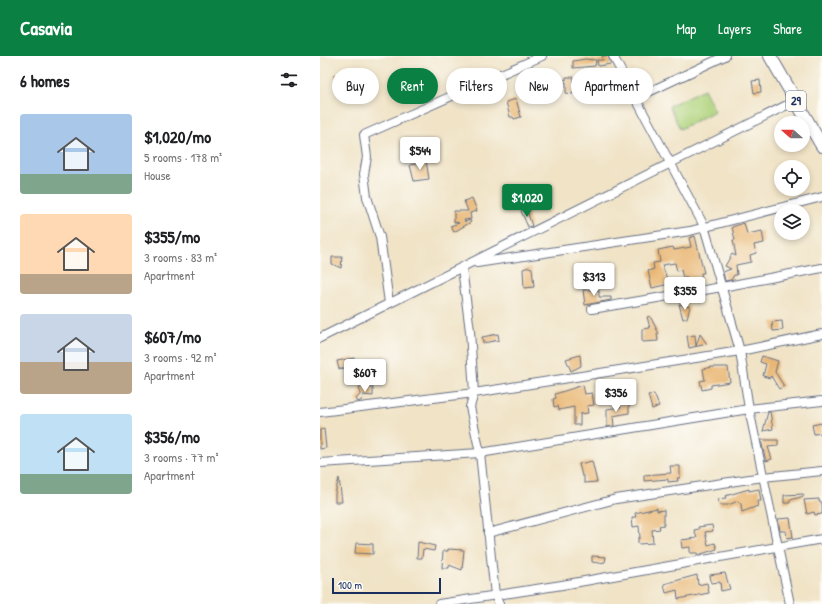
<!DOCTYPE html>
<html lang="en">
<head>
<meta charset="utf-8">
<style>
  body { margin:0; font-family:"Patrick Hand",sans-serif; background:#f6f6f6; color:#202124; height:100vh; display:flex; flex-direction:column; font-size:15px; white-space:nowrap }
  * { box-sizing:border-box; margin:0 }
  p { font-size:13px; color:#757577 }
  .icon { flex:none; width:22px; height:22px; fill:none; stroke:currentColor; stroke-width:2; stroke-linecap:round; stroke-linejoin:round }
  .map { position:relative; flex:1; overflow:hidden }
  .side { display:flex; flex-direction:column; background:#fff; width:320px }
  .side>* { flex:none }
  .banner { position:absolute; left:12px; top:12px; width:380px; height:36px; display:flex; gap:8px }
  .needle { width:26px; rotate:291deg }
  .tools { position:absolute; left:454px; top:60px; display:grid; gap:8px }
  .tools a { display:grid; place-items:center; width:36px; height:36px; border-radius:50%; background:#fff; box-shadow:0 2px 6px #0003; font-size:20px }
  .scale { position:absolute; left:12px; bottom:10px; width:109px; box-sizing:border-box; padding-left:4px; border:2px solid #1b2f5e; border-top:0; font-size:11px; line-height:14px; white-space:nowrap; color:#1b2f5e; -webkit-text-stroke:3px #fdfcf7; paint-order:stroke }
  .price { position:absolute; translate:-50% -34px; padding:0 9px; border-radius:4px; background:#fff; color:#222; font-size:13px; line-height:26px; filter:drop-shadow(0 1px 2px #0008) }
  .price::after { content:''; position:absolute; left:50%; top:24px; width:12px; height:9px; margin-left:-6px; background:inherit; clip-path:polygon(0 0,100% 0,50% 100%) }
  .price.selected { background:#0b8043; color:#fff }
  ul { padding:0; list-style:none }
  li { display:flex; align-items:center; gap:12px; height:100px; padding:0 20px }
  li span { display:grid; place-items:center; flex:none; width:112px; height:80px; border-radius:4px; color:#555 }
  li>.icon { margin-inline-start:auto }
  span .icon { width:48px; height:48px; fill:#fffc; stroke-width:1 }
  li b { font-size:17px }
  h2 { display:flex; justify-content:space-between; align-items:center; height:48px; padding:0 20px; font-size:17px }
  .pill { padding:0 14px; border-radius:18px; background:#fff; box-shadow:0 2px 6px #0003; font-size:14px; line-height:36px }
  .pill.selected { background:#0b8043; color:#fff }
  header { display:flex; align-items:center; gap:24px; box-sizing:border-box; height:56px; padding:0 20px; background:#0b8043; color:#fff }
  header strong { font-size:19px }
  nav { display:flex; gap:22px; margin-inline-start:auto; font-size:14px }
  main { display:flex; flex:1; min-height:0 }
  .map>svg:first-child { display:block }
  .grass { fill:#afd37c; stroke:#65816d }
  .building { fill:#e9b774 }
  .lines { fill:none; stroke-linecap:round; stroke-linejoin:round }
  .street-casing { stroke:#666e82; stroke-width:10 }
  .primary-casing { stroke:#666e82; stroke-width:14 }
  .street { stroke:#fff; stroke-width:8 }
  .primary { stroke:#fff; stroke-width:12 }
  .labels { text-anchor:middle; stroke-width:4; stroke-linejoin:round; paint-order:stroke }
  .shield { fill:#fdfcf7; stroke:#5f6c8c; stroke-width:1 }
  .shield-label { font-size:12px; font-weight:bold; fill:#1b2f5e }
</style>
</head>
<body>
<header>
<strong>Casavia</strong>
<nav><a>Map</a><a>Layers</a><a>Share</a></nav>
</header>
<main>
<section class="side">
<h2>6 homes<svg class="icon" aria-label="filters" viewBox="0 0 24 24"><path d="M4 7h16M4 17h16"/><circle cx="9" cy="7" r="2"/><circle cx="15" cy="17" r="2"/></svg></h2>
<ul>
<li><span style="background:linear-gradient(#a9c7e8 75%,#7fa58c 0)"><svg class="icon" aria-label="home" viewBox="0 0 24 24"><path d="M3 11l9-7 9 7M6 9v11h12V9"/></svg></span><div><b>$1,020/mo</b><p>5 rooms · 178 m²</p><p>House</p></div></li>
<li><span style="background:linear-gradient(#ffd9b3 75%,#b9a48a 0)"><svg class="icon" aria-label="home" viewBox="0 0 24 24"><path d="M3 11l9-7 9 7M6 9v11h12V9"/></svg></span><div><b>$355/mo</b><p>3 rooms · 83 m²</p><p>Apartment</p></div></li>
<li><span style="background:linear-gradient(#c9d6e8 60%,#b9a48a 0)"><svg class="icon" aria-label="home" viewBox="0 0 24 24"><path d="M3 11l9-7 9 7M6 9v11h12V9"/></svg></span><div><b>$607/mo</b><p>3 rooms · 92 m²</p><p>Apartment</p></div></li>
<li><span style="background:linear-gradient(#bfe0f5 75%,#7fa58c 0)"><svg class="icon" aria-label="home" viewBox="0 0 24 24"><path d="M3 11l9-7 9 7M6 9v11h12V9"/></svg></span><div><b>$356/mo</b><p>3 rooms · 77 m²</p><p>Apartment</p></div></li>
</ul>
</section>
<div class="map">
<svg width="502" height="548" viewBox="0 0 502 548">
  <rect width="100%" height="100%" fill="#fdfcf7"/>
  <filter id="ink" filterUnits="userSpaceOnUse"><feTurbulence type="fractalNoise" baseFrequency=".025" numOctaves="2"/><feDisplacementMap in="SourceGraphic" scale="8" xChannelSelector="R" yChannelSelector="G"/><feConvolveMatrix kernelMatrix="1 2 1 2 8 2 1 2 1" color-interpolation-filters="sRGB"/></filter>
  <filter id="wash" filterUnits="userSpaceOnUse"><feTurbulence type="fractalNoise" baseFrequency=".012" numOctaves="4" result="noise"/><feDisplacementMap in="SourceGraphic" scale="16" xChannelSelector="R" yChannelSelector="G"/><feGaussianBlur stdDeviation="0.9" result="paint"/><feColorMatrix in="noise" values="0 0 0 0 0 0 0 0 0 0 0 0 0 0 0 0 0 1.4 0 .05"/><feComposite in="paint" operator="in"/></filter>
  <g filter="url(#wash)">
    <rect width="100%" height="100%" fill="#f0e3c6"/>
    <path class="grass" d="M384,33L395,55L360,73L349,50Z"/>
    <g id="blocks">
      <g class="building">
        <path d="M282,0H288L291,8L278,10L277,4H283Z"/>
        <path d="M265,3L276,4L275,10L253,12V5Z"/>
        <path d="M21,18L24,31L17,32L14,19Z"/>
        <path d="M229,21L246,24V21H254L253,38L246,37V26L229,28Z"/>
        <path d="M267,22H273L269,46L264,45Z"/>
        <path d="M440,24L441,36L434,37L432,25Z"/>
        <path d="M196,43L201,61L194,63L193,61H190L186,46Z"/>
        <path d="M106,104L109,123L94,125L90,109L100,107V106Z"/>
        <path d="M152,142L157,155L150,157L151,163L144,164L145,166L150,164L151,166L134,176L130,170L139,167L134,166V155H148L144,145Z"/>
        <path d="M206,152L212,170L208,171L201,155Z"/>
        <path d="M424,167L427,178L442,175L444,187L434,189L436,197L430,199L431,206L416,209L417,219H414L411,224L405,225L403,216L411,213L405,210L412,198L416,200L413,184H415L412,171Z"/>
        <path d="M375,180L384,217H381L382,227L367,228V222H363L361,214L357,215L355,207L342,209L349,228L332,232L328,215L334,213L333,207L340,206L338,194L353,191L354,194L371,191L369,182Z"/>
        <path d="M12,201H22L21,212L12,208Z"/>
        <path d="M209,211L212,212L214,231L204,232L203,213Z"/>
        <path d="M263,234H279V241H291V244L265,249Z"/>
        <path d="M359,248L370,251L367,262L363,263Z"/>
        <path d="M330,260L339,278H337L338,285L322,286V273L330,272L327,261Z"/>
        <path d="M462,265L463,274L453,275L452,266Z"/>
        <path d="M178,278L179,284L163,287L162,281Z"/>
        <path d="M380,278L387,288L369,292L367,280L375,279L376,290Z"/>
        <path d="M260,299L261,310L251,315L246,303Z"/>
        <path d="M442,300L458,305L455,316L464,330L459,333L451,320L450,322L443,320L446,308L440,306Z"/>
        <path d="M34,302L36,310L19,313L17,305Z"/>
        <path d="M392,311H408L410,326L391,329V332L382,334L380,325L385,324L383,313Z"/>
        <path d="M263,329L265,338L272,337L274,349L267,350L268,357L260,358V369H254V351L239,354L238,350L234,351L233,343L236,342L235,338Z"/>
        <path d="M39,331L53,332V340L43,339L42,344L38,346L36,343L40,339Z"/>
        <path d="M334,338L339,350L332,353L328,339Z"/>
        <path d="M300,348H309V357L293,360L294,370L287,371V353L301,351Z"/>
        <path d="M448,356H450L453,373L443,375Z"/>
        <path d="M502,367V377L494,378L492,369Z"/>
        <path d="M4,373L6,392L0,393V374Z"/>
        <path d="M441,384H458V390L448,391L452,403L446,405Z"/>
        <path d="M272,405L277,426L264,427V420H262L259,408Z"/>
        <path d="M350,410H360V422H357L358,425L348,426V423L324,425V419L351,417Z"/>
        <path d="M19,422L22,446H15V438Z"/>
        <path d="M429,433V435L439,433L441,445H437L438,450L422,456L421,448L418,445L408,449H399L398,443L406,442L405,440Z"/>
        <path d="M483,438L484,440L470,444V447H464V439Z"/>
        <path d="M499,443V446H502V458L495,459L494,456L487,458L484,444Z"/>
        <path d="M337,452V455L344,454V469L339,470L340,473L332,474L333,487L318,488V482H320L319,470L313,471L312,461H316L315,457Z"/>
        <path d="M470,462L473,481L467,482L466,475H460L458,463Z"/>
        <path d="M392,469L393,475L385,476L388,489L395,487L397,493L378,499L377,497H370V491L362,492L361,484L377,482L374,474L379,473L378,471Z"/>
        <path d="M98,486L115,490L114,495L103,493L102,502H97Z"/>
        <path d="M36,487L53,488V498L35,497Z"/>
        <path d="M128,493L144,494L142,514L129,509V512H122L123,495H128Z"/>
        <path d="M272,500L286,501L285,506L279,507L272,506Z"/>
        <path d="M405,517L410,533L401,535L400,526L391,527L390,519Z"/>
        <path d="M377,519L378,529L387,527L389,537L358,543L357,534L346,537L344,528Z"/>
      </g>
    </g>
  </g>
  <g filter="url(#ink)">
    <use href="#blocks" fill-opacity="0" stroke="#666e82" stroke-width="1"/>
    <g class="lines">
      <g class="street-casing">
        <g id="street">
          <path d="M293,0L384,170L420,295L429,353L470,548"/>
          <path d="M316,42L405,0"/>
          <path d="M157,207L370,175L502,141"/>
          <path d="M142,212L150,275L154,337L150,351L160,397L175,539L179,548"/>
          <path d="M69,247L60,181L47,141L44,118L47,101L44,79L222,0"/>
          <path d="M272,253L402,231L502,212"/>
          <path d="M0,282L475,45"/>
          <path d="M0,356L154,337L420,295L502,278"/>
          <path d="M0,407L160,397L429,353L502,345"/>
          <path d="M168,477L296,443L443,421L502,415"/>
          <path d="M119,548L242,529L502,483"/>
        </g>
      </g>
      <g class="primary-casing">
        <path id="primary" d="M450,0L502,90"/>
      </g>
      <use href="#street" class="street"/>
      <use href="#primary" class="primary"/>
    </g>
  </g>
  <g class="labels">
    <rect class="shield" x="466" y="35" width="20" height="20" rx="3"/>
    <g class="shield-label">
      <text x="476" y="49">29</text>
    </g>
  </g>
</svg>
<div class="tools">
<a><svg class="needle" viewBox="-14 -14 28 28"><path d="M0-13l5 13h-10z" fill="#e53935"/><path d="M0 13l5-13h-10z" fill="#757577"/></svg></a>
<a><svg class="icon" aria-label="locate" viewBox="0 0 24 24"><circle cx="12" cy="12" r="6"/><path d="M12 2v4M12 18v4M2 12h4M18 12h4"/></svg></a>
<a><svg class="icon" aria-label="layers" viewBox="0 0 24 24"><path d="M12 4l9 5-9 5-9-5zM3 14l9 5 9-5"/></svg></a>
</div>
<div class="scale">100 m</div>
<b class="price" style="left:100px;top:115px">$544</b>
<b class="price selected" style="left:207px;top:162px">$1,020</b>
<b class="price" style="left:274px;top:241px">$313</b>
<b class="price" style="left:365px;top:255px">$355</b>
<b class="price" style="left:45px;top:337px">$607</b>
<b class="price" style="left:296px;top:357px">$356</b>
<div class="banner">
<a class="pill">Buy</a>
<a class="pill selected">Rent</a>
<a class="pill">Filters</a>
<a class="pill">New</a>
<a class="pill">Apartment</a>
</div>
</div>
</main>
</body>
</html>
